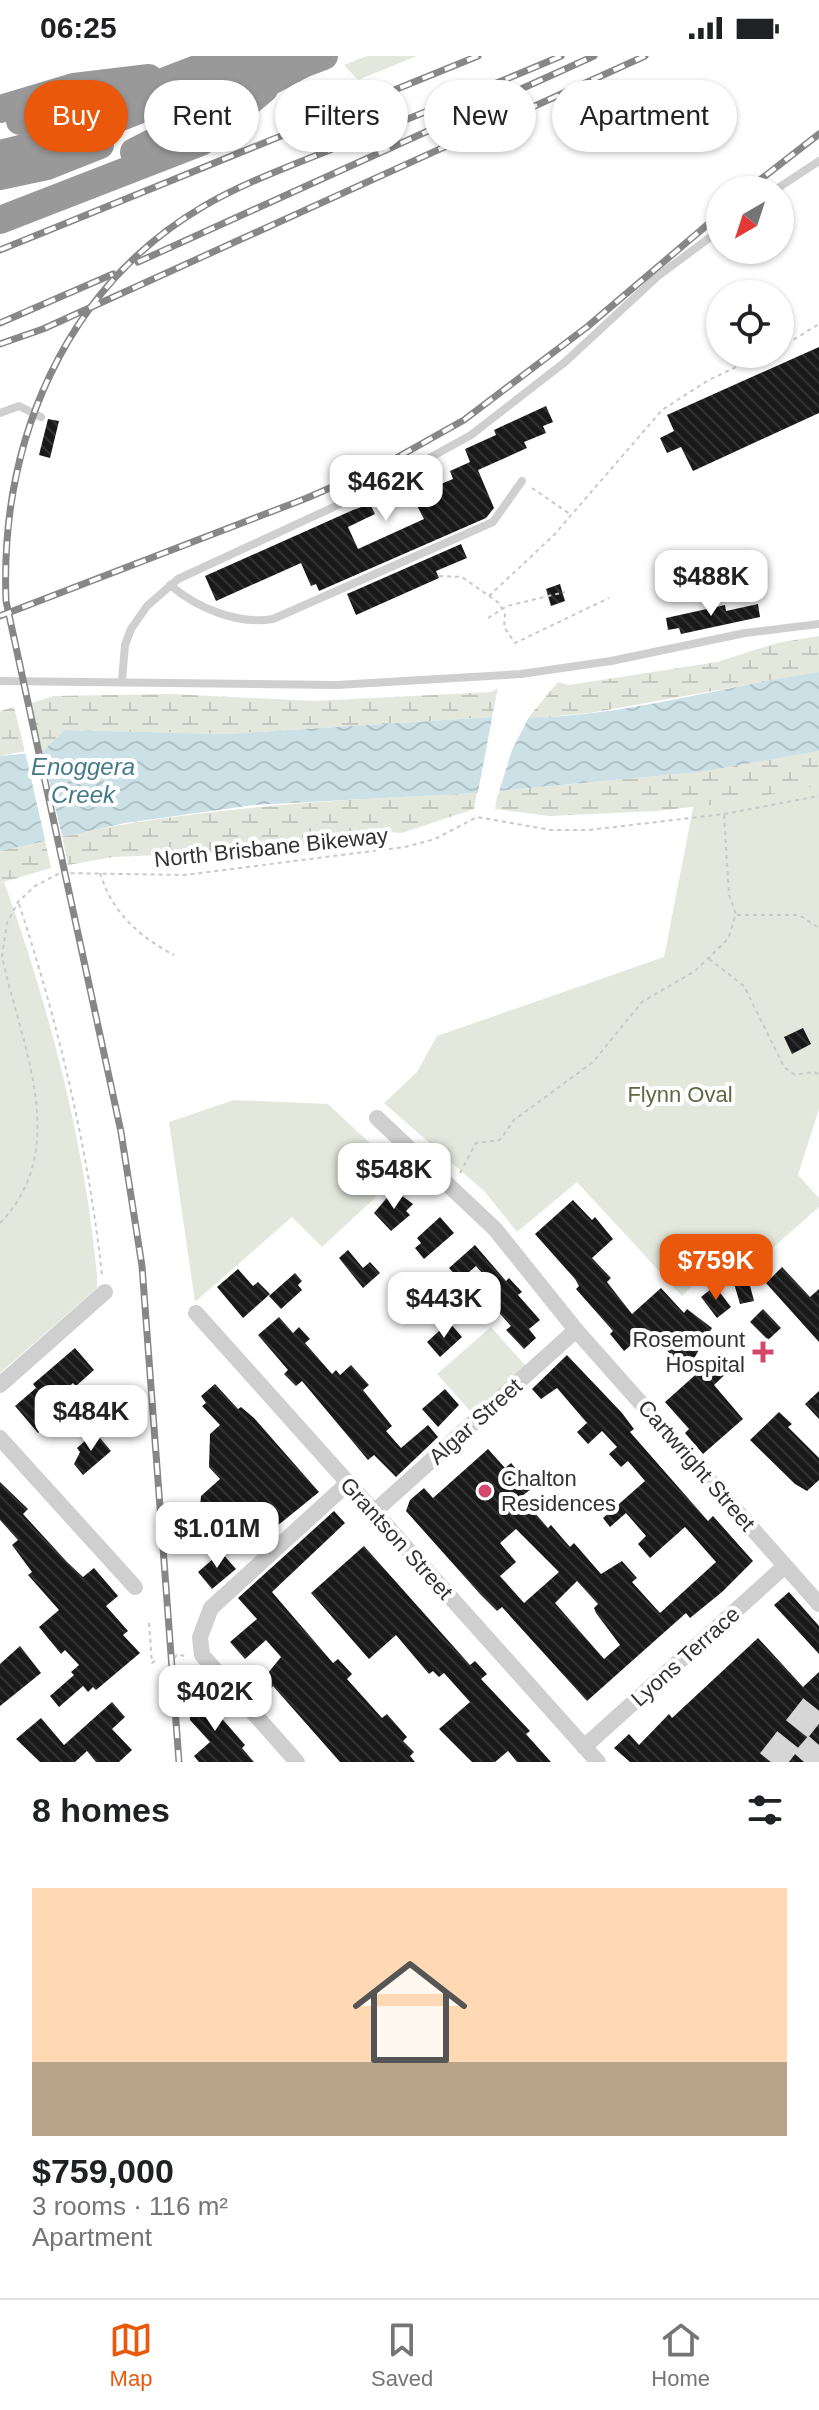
<!DOCTYPE html>
<html lang="en">
<head>
<meta charset="utf-8">
<style>
  body { margin:0; font-family:Arial,sans-serif; background:#f6f6f6; color:#202124; height:100vh; display:flex; flex-direction:column; font-size:30px; white-space:nowrap }
  * { box-sizing:border-box; margin:0 }
  p { font-size:26px; color:#757577 }
  .icon { flex:none; width:44px; height:44px; fill:none; stroke:currentColor; stroke-width:2; stroke-linecap:round; stroke-linejoin:round }
  .map { position:relative; height:1706px; overflow:hidden }
  .sheet { display:flex; flex-direction:column; background:#fff; flex:1 }
  .sheet>* { flex:none }
  .banner { position:absolute; left:24px; top:24px; width:772px; height:72px; display:flex; gap:16px }
  .needle { width:52px; rotate:219deg }
  .controls { position:absolute; left:706px; top:120px; display:grid; gap:16px }
  .controls a { display:grid; place-items:center; width:88px; height:88px; border-radius:50%; background:#fff; box-shadow:0 2px 6px #0004; font-size:40px }
  .price { position:absolute; translate:-50% -68px; padding:0 18px; border-radius:16px; background:#fff; color:#222; font-size:26px; line-height:52px; filter:drop-shadow(0 2px 4px #0008) }
  .price::after { content:''; position:absolute; left:50%; top:48px; width:24px; height:18px; margin-left:-12px; background:inherit; clip-path:polygon(0 0,100% 0,50% 100%) }
  .price.selected { background:#ea580c; color:#fff }
  ul { padding:0; list-style:none }
  li { display:grid; align-content:center; gap:16px; height:424px; padding:0 32px }
  li+li { border-top:2px solid #e0e0e0 }
  li span { display:grid; place-items:center; height:248px; border-radius:0px; color:#555 }
  li>.icon { margin-inline-start:auto }
  span .icon { width:144px; height:144px; fill:#fffc; stroke-width:1 }
  li b { font-size:34px }
  h2 { display:flex; justify-content:space-between; align-items:center; height:96px; padding:0 32px; font-size:34px }
  .chip { padding:0 28px; border-radius:36px; background:#fff; box-shadow:0 2px 6px #0004; font-size:28px; line-height:72px }
  .chip.selected { background:#ea580c; color:#fff }
  .status { display:flex; justify-content:space-between; align-items:center; height:56px; padding:0 40px; background:#fff; direction:ltr }
  .status svg { height:22px; fill:currentColor }
  .tab-bar { display:flex; justify-content:space-around; align-items:center; height:112px; border-top:2px solid #e0e0e0; background:#fff; font-size:22px; color:#757577 }
  .tab-bar a { display:grid; justify-items:center; gap:4px }
  .tab-bar .selected { color:#ea580c }
  .map>svg:first-child { display:block }
  .green { fill:#e4e8dc }
  .wetland { fill:url(#wetland-marsh) }
  .water { fill:url(#water-waves) }
  .pier { fill:#fff }
  .building { fill:url(#building-back-hatch); fill-rule:evenodd }
  .lines { fill:none; stroke-linecap:round; stroke-linejoin:round }
  .highway-tunnel { stroke:#d6d6d6; stroke-width:28; stroke-dasharray:28 14; stroke-linecap:butt }
  .path { stroke:#c9c9c9; stroke-width:2; stroke-dasharray:4 4; stroke-linecap:butt }
  .lane { stroke:#cfcfcf; stroke-width:8 }
  .street { stroke:#cfcfcf; stroke-width:16 }
  .highway { stroke:#999; stroke-width:28 }
  .rail-casing { stroke:#878787; stroke-width:7 }
  .rail { stroke:#fff; stroke-width:4; stroke-dasharray:12; stroke-linecap:butt }
  .highway-bridge { stroke:#999; stroke-width:28 }
  .poi-dot { fill:#d5486c; stroke:#fff; stroke-width:3 }
  .labels { text-anchor:middle; stroke-width:8; stroke-linejoin:round; paint-order:stroke }
  .street-label { font-size:22px; fill:#323232; stroke:#fff }
  .park-label { font-size:22px; fill:#5c6a43; stroke:#fff }
  .poi-label { font-size:22px; fill:#323232; stroke:#fff; text-anchor:end }
  .water-label { font-size:24px; font-style:italic; fill:#447a87; stroke:#fff }
</style>
</head>
<body>
<div class="status"><b>06:25</b><svg viewBox="0 0 49 12"><path d="M0 12V9h3v3zM5 12V6h3v6zM10 12V3h3v9zM15 12V0h3v12zM26 1h20v11H26zM47 4h2v5h-2z"/></svg></div>
<div class="map">
<svg width="819" height="1706" viewBox="0 0 819 1706">
  <defs>
    <pattern id="wetland-marsh" width="20" height="14" patternUnits="userSpaceOnUse" patternTransform="scale(2)"><rect width="20" height="14" fill="#e4e8dc"/><path d="M1 5h8M5 5V1M11 12h8M15 12V8" fill="none" stroke="#c4c7bd"/></pattern>
    <pattern id="water-waves" width="16" height="10" patternUnits="userSpaceOnUse" patternTransform="scale(2)"><rect width="16" height="10" fill="#cbe1e6"/><path d="M0 5q4-4 8 0t8 0" fill="none" stroke="#afc2c6"/></pattern>
    <pattern id="building-back-hatch" width="6" height="6" patternUnits="userSpaceOnUse" patternTransform="scale(2)"><rect width="6" height="6" fill="#191919"/><path d="M-1 5l2 2M0 0l6 6M5-1l2 2" fill="none" stroke="#323232"/></pattern>
  </defs>
  <rect width="100%" height="100%" fill="#fff"/>
  <g class="green">
    <path d="M367,0H417L358,24L344,9Z"/>
    <path d="M819,695V1053L798,1119L819,1142V1151L760,1203L736,1188L682,1240L577,1126L517,1176L485,1136L384,1047L417,1016L437,980L664,901L700,716Z"/>
    <path d="M4,826C50,954 84,1083 97,1219V1232L0,1317V827Z"/>
    <path d="M234,1044L328,1048L402,1117L322,1191L292,1161L195,1246L169,1066Z"/>
    <path d="M491,1271L526,1310L472,1357L437,1318Z"/>
  </g>
  <g class="wetland">
    <path d="M819,580V616L590,657L527,663L558,626L569,629L717,606L777,587Z"/>
    <path d="M498,632L492,661L226,678L64,674L42,696L31,647L54,640L171,638L314,645L491,636Z"/>
    <path d="M14,651L25,695L0,700V655Z"/>
    <path d="M819,695V729L720,748L656,755L550,760L495,753L498,735L700,716Z"/>
    <path d="M477,737L474,753L402,777L371,775L343,778L290,794L113,801L68,809L62,780C199,751 337,744 477,737Z"/>
    <path d="M45,784L51,812L0,827V795Z"/>
  </g>
  <path class="water" d="M819,616V695L700,716L477,737L254,749L125,767L0,795V700L42,696L64,674L226,678L492,661C601,668 711,632 819,616Z"/>
  <g class="pier">
    <path d="M493,657L530,659L512,694L498,739L477,741Z"/>
    <path d="M24,691H41L63,784L46,788Z"/>
  </g>
  <g class="building">
    <path d="M819,291V357L693,415L681,391L667,397L660,382L674,375L667,359Z"/>
    <path d="M546,350L553,366L543,370L546,377L524,386L527,392L478,414L494,452L486,462L319,535L316,528L311,530L301,507L216,545L205,520L353,454L370,448L375,458L348,471L358,493L424,463L412,440L453,423L450,415L470,406L465,393L496,379L494,374Z"/>
    <path d="M48,363L59,365L50,402L39,399Z"/>
    <path d="M461,488L467,502L436,515L439,522L356,559L347,538Z"/>
    <path d="M560,528L565,545L551,550L546,533Z"/>
    <path d="M758,548L760,561L681,578L679,572L668,574L666,562L725,549L726,555Z"/>
    <path d="M803,972L811,988L792,998L784,981Z"/>
    <path d="M397,1136L413,1148L406,1155L410,1159L391,1175L374,1157L391,1137L393,1140Z"/>
    <path d="M573,1144L592,1164L595,1161L613,1183L592,1202L611,1222L607,1226L632,1258L661,1232L684,1257L687,1253L712,1272L686,1316L649,1274L624,1295L610,1278L613,1275L576,1233L579,1230L575,1223L535,1178Z"/>
    <path d="M440,1161L454,1177L424,1203L415,1192L421,1187L417,1182Z"/>
    <path d="M475,1189L506,1225L509,1222L522,1236L518,1239L540,1264L529,1273L536,1282L524,1293L506,1274L511,1270L494,1251L482,1261L468,1247L491,1227L476,1210L460,1224L449,1212Z"/>
    <path d="M348,1194L363,1212L370,1206L380,1217L363,1232L339,1202Z"/>
    <path d="M782,1211L810,1241L819,1233V1286L766,1227Z"/>
    <path d="M238,1213L253,1230L258,1226L270,1238L243,1262L217,1231Z"/>
    <path d="M295,1217L302,1225L298,1229L302,1234L281,1253L269,1240Z"/>
    <path d="M747,1218L754,1245L740,1248L733,1224Z"/>
    <path d="M412,1224L427,1240L404,1260L389,1244Z"/>
    <path d="M715,1230L731,1251L717,1262L701,1241Z"/>
    <path d="M446,1244L455,1254L442,1265L434,1255Z"/>
    <path d="M763,1253L781,1272L768,1284L750,1266Z"/>
    <path d="M279,1261L293,1277L299,1271L310,1283L305,1287L332,1318L336,1314L340,1319L351,1309L369,1329L363,1334L392,1370L386,1375L401,1392L428,1369L438,1381L396,1421L374,1399L368,1404L302,1325L296,1330L284,1318L288,1314L258,1279Z"/>
    <path d="M449,1266L462,1281L440,1301L427,1286Z"/>
    <path d="M75,1292L94,1314L76,1330L73,1327L42,1354L51,1365L38,1377L15,1350L36,1332L33,1328Z"/>
    <path d="M721,1296L734,1310L714,1329L743,1363L703,1398L685,1377L689,1373L665,1346Z"/>
    <path d="M567,1299L622,1357L634,1373L630,1376L708,1465L713,1460L753,1505L722,1536L690,1562L686,1557L587,1645L502,1551L497,1555L480,1538L406,1455L410,1444L424,1432L433,1442L488,1393L505,1412L511,1407L532,1432L521,1441L548,1472L551,1469L570,1491L574,1487L601,1518L622,1505L637,1522L632,1526L660,1557L716,1506L685,1471L650,1502L638,1488L646,1480L626,1457L610,1471L603,1462L645,1425L628,1405L621,1411L609,1398L617,1391L602,1375L588,1388L577,1376L587,1367L557,1332L541,1343L532,1333ZM516,1473L559,1516L524,1547L500,1520L516,1506L500,1487ZM577,1525L598,1548L594,1552L596,1557L620,1589L604,1603L555,1547Z"/>
    <path d="M215,1328L238,1353L241,1351L254,1362L319,1436L266,1479L241,1451L212,1464L200,1451L201,1440L220,1423L209,1411L210,1378L220,1369L202,1350L206,1347L201,1340Z"/>
    <path d="M445,1333L459,1349L438,1371L422,1353Z"/>
    <path d="M819,1335V1363L805,1348Z"/>
    <path d="M779,1356L792,1368L788,1371L819,1402V1424L807,1435L795,1428L750,1384Z"/>
    <path d="M95,1376L111,1395L83,1419L74,1408L80,1396L77,1392Z"/>
    <path d="M0,1426L28,1453L23,1458L67,1506L83,1521L94,1512L118,1540L106,1550L128,1575L123,1579L140,1597L96,1634L93,1631L88,1636L83,1630L59,1651L50,1640L74,1619L71,1616L79,1609L65,1594L61,1598L39,1571L59,1554L28,1519L32,1516L12,1489L18,1484L0,1464Z"/>
    <path d="M334,1455L345,1467L272,1536L333,1607L338,1603L352,1618L347,1623L382,1662L387,1658L407,1681L403,1685L414,1696L410,1700L415,1706H340L273,1630L271,1632L263,1623L281,1601L266,1584L245,1603L230,1586L257,1563L238,1542Z"/>
    <path d="M364,1490L470,1609L475,1605L487,1618L481,1623L530,1675L526,1678L551,1706H517L508,1695L495,1706H472L439,1673L470,1646L444,1617L439,1621L433,1615L429,1618L396,1579L369,1603L311,1537Z"/>
    <path d="M221,1496L236,1513L212,1533L198,1516Z"/>
    <path d="M789,1536L819,1570V1598L774,1549Z"/>
    <path d="M758,1582L803,1631L819,1616V1706H630L614,1692L629,1678L639,1689L669,1658L672,1662Z"/>
    <path d="M20,1590L41,1617L0,1650V1608Z"/>
    <path d="M202,1631L212,1642L210,1649L245,1689L242,1692L254,1706H199L194,1700L210,1686L190,1664V1645Z"/>
    <path d="M112,1646L125,1661L112,1673L132,1694L119,1706H96L87,1695L75,1706H40L16,1683L41,1662L64,1689Z"/>
  </g>
  <g class="lines">
    <g class="highway-tunnel">
      <path d="M771,1706L819,1645"/>
      <path d="M804,1706L819,1689"/>
    </g>
    <g class="path">
      <path d="M780,292L819,268"/>
      <path d="M532,432L570,458"/>
      <path d="M439,520L462,521L499,547L505,559L504,571L515,587L609,542"/>
      <path d="M489,540L554,479L662,354L707,325L763,298"/>
      <path d="M488,562L507,550L565,536"/>
      <path d="M100,817C112,856 138,880 174,899"/>
      <path d="M19,848C59,970 88,1092 102,1219"/>
      <path d="M737,859H799L819,872"/>
      <path d="M709,903L744,930L784,1011L795,1019L813,1016L819,1018"/>
      <path d="M460,1117L476,1087L500,1084L514,1064L593,1006L642,946L695,915L728,883L736,858L729,839L724,759"/>
      <path d="M0,1167C73,1092 20,987 2,900L7,867L18,846L35,830L60,817L184,819L405,791L435,783L477,761L551,774H589L724,758L819,740"/>
      <path d="M149,1567L152,1607L157,1603"/>
      <path d="M175,1602L177,1598L188,1601"/>
    </g>
    <g class="lane">
      <path d="M775,134L819,105"/>
      <path d="M0,357L19,350L41,361"/>
      <path d="M170,529C197,552 238,569 273,563L493,466L522,425"/>
      <path d="M0,625L337,629L521,618L611,605L745,577L819,568"/>
      <path d="M122,625L125,589L131,573L147,550L178,523L377,431L471,379L565,306L658,220L720,174"/>
    </g>
    <g class="street">
      <path d="M377,1062L495,1173L576,1274L819,1548"/>
      <path d="M196,1257L598,1706"/>
      <path d="M0,1329L105,1236"/>
      <path d="M0,1382L135,1531"/>
      <path d="M374,1456L576,1274"/>
      <path d="M584,1691L785,1510"/>
      <path d="M297,1706L202,1599L200,1581L211,1552L347,1428"/>
    </g>
    <g class="highway">
      <path d="M303,8L324,0"/>
      <path d="M0,53L74,31L149,22"/>
      <path d="M20,65L138,35"/>
      <path d="M134,96L226,49"/>
      <path d="M0,98L69,81L279,0"/>
      <path d="M0,120L47,110L100,89"/>
      <path d="M0,164L201,86L264,33"/>
    </g>
    <g class="rail-casing">
      <g id="rail">
        <path d="M747,134L819,78"/>
        <path d="M0,194L478,0"/>
        <path d="M138,206L594,0"/>
        <path d="M0,267L113,218"/>
        <path d="M0,288L43,273L645,0"/>
        <path d="M0,560L307,442L389,406L464,364L587,271L720,158"/>
        <path d="M179,1706L142,1210L121,1076L6,545C0,386 64,232 204,150C247,125 296,108 342,89C415,60 489,31 561,0"/>
      </g>
    </g>
    <use href="#rail" class="rail"/>
    <g class="highway-bridge">
      <path d="M139,35L207,9L242,0"/>
      <path d="M226,49L303,8"/>
    </g>
  </g>
  <g class="poi-dot">
    <path d="M759 1284h8v8h8v8h-8v8h-8v-8h-8v-8h8z"/>
    <circle cx="485" cy="1435" r="8"/>
  </g>
  <g class="labels">
    <g class="street-label">
      <text transform="translate(271 791) rotate(-6)" y="8">North Brisbane Bikeway</text>
      <text transform="translate(475 1365) rotate(-42)" y="8">Algar Street</text>
      <text transform="translate(697 1409) rotate(49)" y="8">Cartwright Street</text>
      <text transform="translate(397 1482) rotate(48)" y="8">Grantson Street</text>
      <text transform="translate(685 1600) rotate(-42)" y="8">Lyons Terrace</text>
    </g>
    <g class="park-label">
      <text x="680" y="1046">Flynn Oval</text>
    </g>
    <g class="poi-label">
      <text x="745" y="1291">Rosemount<tspan x="745" dy="25">Hospital</tspan></text>
      <text x="501" y="1430" text-anchor="start">Chalton<tspan x="501" dy="25">Residences</tspan></text>
    </g>
    <g class="water-label">
      <text x="83" y="719">Enoggera<tspan x="83" dy="28">Creek</tspan></text>
    </g>
  </g>
</svg>
<div class="controls">
<a><svg class="needle" viewBox="-14 -14 28 28"><path d="M0-13l5 13h-10z" fill="#e53935"/><path d="M0 13l5-13h-10z" fill="#757577"/></svg></a>
<a><svg class="icon" aria-label="locate" viewBox="0 0 24 24"><circle cx="12" cy="12" r="6"/><path d="M12 2v4M12 18v4M2 12h4M18 12h4"/></svg></a>
</div>
<b class="price" style="left:386px;top:467px">$462K</b>
<b class="price" style="left:711px;top:562px">$488K</b>
<b class="price" style="left:394px;top:1155px">$548K</b>
<b class="price selected" style="left:716px;top:1246px">$759K</b>
<b class="price" style="left:444px;top:1284px">$443K</b>
<b class="price" style="left:91px;top:1397px">$484K</b>
<b class="price" style="left:217px;top:1514px">$1.01M</b>
<b class="price" style="left:215px;top:1677px">$402K</b>
<div class="banner">
<a class="chip selected">Buy</a>
<a class="chip">Rent</a>
<a class="chip">Filters</a>
<a class="chip">New</a>
<a class="chip">Apartment</a>
</div>
</div>
<section class="sheet">
<h2>8 homes<svg class="icon" aria-label="filters" viewBox="0 0 24 24"><path d="M4 7h16M4 17h16"/><circle cx="9" cy="7" r="2"/><circle cx="15" cy="17" r="2"/></svg></h2>
<ul>
<li><span style="background:linear-gradient(#ffd9b3 70%,#b9a48a 0)"><svg class="icon" aria-label="home" viewBox="0 0 24 24"><path d="M3 11l9-7 9 7M6 9v11h12V9"/></svg></span><div><b>$759,000</b><p>3 rooms · 116 m²</p><p>Apartment</p></div></li>
</ul>
</section>
<nav class="tab-bar">
<a class="selected"><svg class="icon" aria-label="map" viewBox="0 0 24 24"><path d="M3 6l6-2 6 2 6-2v14l-6 2-6-2-6 2zM9 4v14M15 6v14"/></svg>Map</a>
<a><svg class="icon" aria-label="saved" viewBox="0 0 24 24"><path d="M7 4h10v16l-5-4-5 4z"/></svg>Saved</a>
<a><svg class="icon" aria-label="home" viewBox="0 0 24 24"><path d="M3 11l9-7 9 7M6 9v11h12V9"/></svg>Home</a>
</nav>
</body>
</html>
